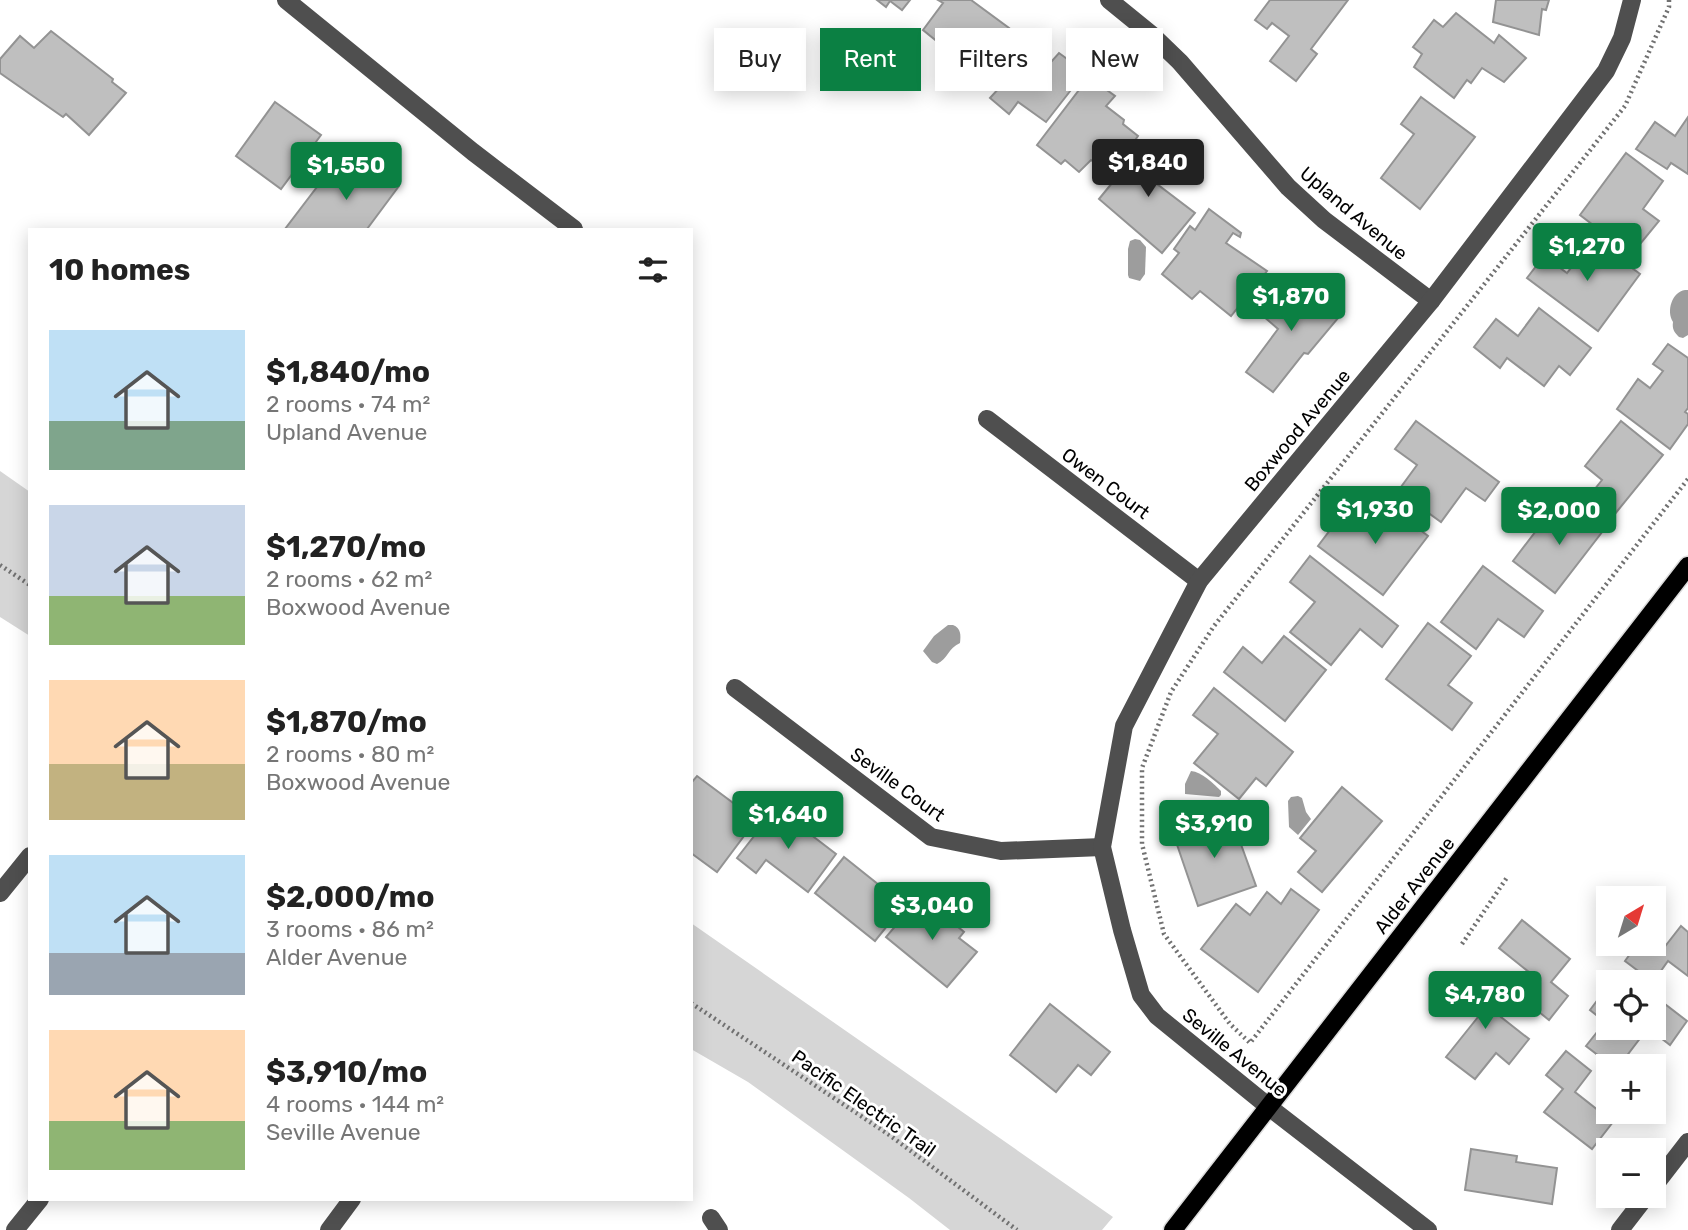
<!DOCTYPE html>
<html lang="en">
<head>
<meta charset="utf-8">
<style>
  body { margin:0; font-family:Rubik,sans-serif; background:#f2f2f2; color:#222; height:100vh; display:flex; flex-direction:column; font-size:26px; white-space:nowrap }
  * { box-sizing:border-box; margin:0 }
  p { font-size:23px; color:#767676 }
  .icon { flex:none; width:38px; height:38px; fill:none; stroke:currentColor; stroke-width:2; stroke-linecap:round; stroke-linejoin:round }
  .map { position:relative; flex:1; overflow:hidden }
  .drawer { position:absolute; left:28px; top:228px; width:665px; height:973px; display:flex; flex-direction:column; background:#fff; border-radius:0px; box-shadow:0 4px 18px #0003 }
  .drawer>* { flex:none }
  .guide { position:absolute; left:714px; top:28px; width:665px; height:63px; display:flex; gap:14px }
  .needle { width:46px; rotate:38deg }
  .buttons { position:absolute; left:1596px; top:886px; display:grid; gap:14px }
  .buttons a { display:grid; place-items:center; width:70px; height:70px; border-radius:0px; background:#fff; box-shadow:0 4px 18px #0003; font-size:35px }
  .price { position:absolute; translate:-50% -60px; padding:0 16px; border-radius:7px; background:#0b8043; color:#fff; font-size:23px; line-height:46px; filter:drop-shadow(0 2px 4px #0008) }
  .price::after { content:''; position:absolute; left:50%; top:42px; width:21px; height:16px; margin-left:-10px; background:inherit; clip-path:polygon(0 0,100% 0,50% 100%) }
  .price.active { background:#222; color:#fff }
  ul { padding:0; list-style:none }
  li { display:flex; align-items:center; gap:21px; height:175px; padding:0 21px }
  li span { display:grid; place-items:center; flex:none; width:196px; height:140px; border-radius:0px; color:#555 }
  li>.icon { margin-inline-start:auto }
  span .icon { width:84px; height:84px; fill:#fffc; stroke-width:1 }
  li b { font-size:30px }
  h2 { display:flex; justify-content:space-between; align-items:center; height:84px; padding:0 21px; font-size:30px }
  .pill { padding:0 24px; border-radius:0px; background:#fff; box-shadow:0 4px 18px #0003; font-size:24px; line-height:63px }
  .pill.active { background:#0b8043; color:#fff }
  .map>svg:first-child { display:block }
  .green { fill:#d6d6d6 }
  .water { fill:#9d9d9d }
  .building { fill:#bfbfbf; stroke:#939393; stroke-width:2 }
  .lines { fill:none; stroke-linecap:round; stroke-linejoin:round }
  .major-casing { stroke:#dbdbdb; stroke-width:21 }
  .path { stroke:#717171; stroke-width:4.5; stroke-dasharray:2 3.5; stroke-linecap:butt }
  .minor { stroke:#4f4f4f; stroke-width:18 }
  .major { stroke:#000; stroke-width:18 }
  .labels { text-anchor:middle; stroke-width:6; stroke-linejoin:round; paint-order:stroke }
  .street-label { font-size:19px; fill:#000; stroke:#fff }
</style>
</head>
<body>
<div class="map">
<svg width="1688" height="1230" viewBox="0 0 1688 1230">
  <rect width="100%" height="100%" fill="#fff"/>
  <g class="green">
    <path d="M0,471L30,492V636L0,617Z"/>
    <path d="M691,923L1113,1217L1102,1230H950L909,1198L748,1082L691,1049Z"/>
  </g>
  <g class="water">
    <path d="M1135,239L1140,240L1146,247L1145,274L1140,281L1129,278L1128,275V249L1130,241Z"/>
    <path d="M1685,290H1688V335L1683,338L1679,337C1674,332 1672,329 1673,322C1666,311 1672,292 1685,290Z"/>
    <path d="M948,625H953C961,628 961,635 960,643C948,648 948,659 937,664L932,662L923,651L934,636Z"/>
    <path d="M1191,771C1202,772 1213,783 1221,791V795L1219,797L1185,794V784Z"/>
    <path d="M1298,796L1302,798L1306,812L1311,819L1298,835L1289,827L1288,801L1291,797Z"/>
  </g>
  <g class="building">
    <path d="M877,0H910L902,10L890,1L886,7Z"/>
    <path d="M938,0H971L1009,28L980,65L976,61L970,68L923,30L943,3Z"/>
    <path d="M1270,0H1348L1311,49L1317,54L1296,81L1270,61L1289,36L1272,23L1267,29L1255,20Z"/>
    <path d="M1496,0H1549L1546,10L1542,9L1539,35L1493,22Z"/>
    <path d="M1456,13L1494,43L1499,35L1526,58L1504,82L1482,68L1471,83L1467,80L1454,98L1414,67L1422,54L1413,47L1434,20L1443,27Z"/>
    <path d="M51,31L113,79L112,82L126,93L89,135L66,114L63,117L0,73V59L20,36L34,48Z"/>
    <path d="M1015,39L1030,50L1033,48L1052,61L1059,53L1085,72L1046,122L1018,102L1009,114L990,98L1002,85L1000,82L996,84L985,76Z"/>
    <path d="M1089,77L1115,96L1106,106L1124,120L1123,124L1138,136L1111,174L1091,160L1079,172L1065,160L1061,164L1037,145Z"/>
    <path d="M1421,97L1475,137L1420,209L1381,178L1414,134L1401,124Z"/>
    <path d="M275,102L321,135L281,189L236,156Z"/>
    <path d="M1688,117V174L1671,163L1667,169L1636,149L1655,122L1675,136Z"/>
    <path d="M1148,141L1175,162L1157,184L1195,213L1162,253L1099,199L1117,177L1120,178Z"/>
    <path d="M1626,153L1663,181L1643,209L1659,221L1641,243L1627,233L1618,244L1580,215Z"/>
    <path d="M365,161L399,186L367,229H285L330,170L348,184Z"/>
    <path d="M1209,209L1241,233L1240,237L1233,233L1226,243L1267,271L1231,316L1200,291L1192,299L1162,274L1179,253L1174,249L1190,226L1195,230Z"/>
    <path d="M1593,239L1640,274L1598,331L1527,278L1544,256L1567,273Z"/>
    <path d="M1289,277L1339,317L1308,354L1304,353L1273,392L1246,372L1278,329L1262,315L1283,288L1281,286Z"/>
    <path d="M1539,308L1591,348L1570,375L1559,366L1544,386L1507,358L1500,368L1474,347L1496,319L1518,336Z"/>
    <path d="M1668,344L1688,358V408L1685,412L1688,414V424L1670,449L1617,409L1638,379L1650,388L1663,371L1653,364Z"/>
    <path d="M1416,421L1499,482L1485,501L1466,488L1441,522L1398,491L1417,465L1395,449Z"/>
    <path d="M1621,421L1663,455L1610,520L1586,500L1602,480L1585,466Z"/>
    <path d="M1381,500L1428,536L1383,595L1318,546L1340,517L1358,530Z"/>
    <path d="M1555,506L1571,519L1580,507L1606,527L1555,593L1513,561Z"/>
    <path d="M1310,556L1398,626L1382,647L1360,629L1331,665L1290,632L1315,602L1290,582Z"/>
    <path d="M1483,566L1543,611L1524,637L1498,619L1476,649L1441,622Z"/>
    <path d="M1428,623L1471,656L1448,685L1472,703L1452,730L1386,679Z"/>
    <path d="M1284,636L1326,670L1285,721L1224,672L1243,647L1262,663Z"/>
    <path d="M1214,688L1293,752L1266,786L1256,778L1239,799L1194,763L1218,734L1193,715Z"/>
    <path d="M697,776L756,820L717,872L691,853V783Z"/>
    <path d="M1342,787L1382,821L1322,892L1298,872L1316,851L1300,838Z"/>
    <path d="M776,808L836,854L808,892L766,860L756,873L737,858Z"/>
    <path d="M1230,814L1256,886L1198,906L1173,833Z"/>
    <path d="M844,857L904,905L875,941L815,893Z"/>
    <path d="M1291,889L1319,910L1258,992L1201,949L1236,904L1250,915L1267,892L1281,904Z"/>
    <path d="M921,896L964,932L959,938L977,952L947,987L886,937Z"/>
    <path d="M1522,920L1570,959L1551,982L1568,996L1549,1020L1524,1000L1540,981L1499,948Z"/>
    <path d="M1681,926L1688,932V976L1668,961L1653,982L1625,961L1638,943H1654L1663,949Z"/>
    <path d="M1475,975L1502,996L1492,1010L1529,1039L1509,1064L1496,1053L1475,1079L1446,1057L1478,1017L1456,1000Z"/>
    <path d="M1608,986V1027H1654V1002L1657,998L1687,1021L1670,1045L1648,1028L1619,1066H1612L1586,1046L1605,1022L1590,1010Z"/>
    <path d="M1050,1004L1110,1052L1091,1075L1078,1065L1056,1092L1010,1055Z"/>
    <path d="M1566,1051L1591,1071L1575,1092L1613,1122L1592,1149L1544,1112L1563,1089L1546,1075Z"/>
    <path d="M1471,1149L1517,1156L1516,1162L1557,1168L1552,1204L1465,1190Z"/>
  </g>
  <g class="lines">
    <g class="major-casing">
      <path id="major" d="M1173,1230L1688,566"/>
    </g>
    <g class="path">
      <path d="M1669,0V7L1625,106L1214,626L1171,692L1142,768V844L1164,934L1230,1024L1250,1043L1688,479"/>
      <path d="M0,565L30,585"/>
      <path d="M1462,944L1508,876"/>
      <path d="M691,1003L888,1134L1017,1230"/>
    </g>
    <g class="minor">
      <path d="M286,0L473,152L574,229"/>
      <path d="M1109,0L1152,35L1180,62L1288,187L1324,220L1431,301"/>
      <path d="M987,419L1199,581"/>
      <path d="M735,688L931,837L1001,851L1102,847"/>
      <path d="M0,893L30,856"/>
      <path d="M1654,1186L1688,1142"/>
      <path d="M711,1218L719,1230"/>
      <path d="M15,1230L40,1199"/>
      <path d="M329,1230L352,1199"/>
      <path d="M1428,1230L1269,1107L1157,1016L1141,995L1122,930L1102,847L1124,726L1199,581L1431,301L1606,71L1622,38L1632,0"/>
      <path d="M1620,1230L1647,1195"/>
    </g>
    <use href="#major" class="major"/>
  </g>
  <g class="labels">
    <g class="street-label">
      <text transform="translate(1354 213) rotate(40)" y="7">Upland Avenue</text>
      <text transform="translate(1297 430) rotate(-50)" y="7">Boxwood Avenue</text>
      <text transform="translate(1106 483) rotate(37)" y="7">Owen Court</text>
      <text transform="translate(898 784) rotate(36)" y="7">Seville Court</text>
      <text transform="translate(1414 885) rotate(-52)" y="7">Alder Avenue</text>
      <text transform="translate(1235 1052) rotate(39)" y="7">Seville Avenue</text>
      <text transform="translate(864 1103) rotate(35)" y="7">Pacific Electric Trail</text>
    </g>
  </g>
</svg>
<div class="buttons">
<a><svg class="needle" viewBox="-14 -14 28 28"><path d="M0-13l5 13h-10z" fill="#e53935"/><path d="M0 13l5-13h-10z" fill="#767676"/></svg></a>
<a><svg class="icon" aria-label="locate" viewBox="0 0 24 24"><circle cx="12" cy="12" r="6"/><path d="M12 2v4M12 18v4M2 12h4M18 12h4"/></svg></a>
<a>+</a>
<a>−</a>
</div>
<b class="price active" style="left:1148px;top:199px">$1,840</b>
<b class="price" style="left:346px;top:202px">$1,550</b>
<b class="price" style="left:1587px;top:283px">$1,270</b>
<b class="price" style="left:1291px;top:333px">$1,870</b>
<b class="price" style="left:1375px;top:546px">$1,930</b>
<b class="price" style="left:1559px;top:547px">$2,000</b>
<b class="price" style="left:788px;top:851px">$1,640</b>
<b class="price" style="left:1214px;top:860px">$3,910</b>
<b class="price" style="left:932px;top:942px">$3,040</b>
<b class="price" style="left:1485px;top:1031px">$4,780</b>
<div class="guide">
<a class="pill">Buy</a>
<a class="pill active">Rent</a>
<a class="pill">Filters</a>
<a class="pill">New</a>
</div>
<section class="drawer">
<h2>10 homes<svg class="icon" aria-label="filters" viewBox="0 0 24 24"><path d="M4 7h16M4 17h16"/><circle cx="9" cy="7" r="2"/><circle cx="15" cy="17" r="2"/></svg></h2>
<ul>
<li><span style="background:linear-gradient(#bfe0f5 65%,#7fa58c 0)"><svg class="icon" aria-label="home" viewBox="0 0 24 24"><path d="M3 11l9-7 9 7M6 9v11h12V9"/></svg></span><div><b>$1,840/mo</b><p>2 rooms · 74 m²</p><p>Upland Avenue</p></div></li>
<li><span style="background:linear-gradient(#c9d6e8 65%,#8fb573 0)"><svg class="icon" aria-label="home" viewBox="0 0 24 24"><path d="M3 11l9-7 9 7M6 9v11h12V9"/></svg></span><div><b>$1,270/mo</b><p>2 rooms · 62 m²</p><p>Boxwood Avenue</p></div></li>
<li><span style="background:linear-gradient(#ffd9b3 60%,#c2b280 0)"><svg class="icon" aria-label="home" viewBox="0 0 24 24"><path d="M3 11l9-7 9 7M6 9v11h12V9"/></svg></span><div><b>$1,870/mo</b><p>2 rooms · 80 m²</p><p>Boxwood Avenue</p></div></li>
<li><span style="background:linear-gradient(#bfe0f5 70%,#9aa5b1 0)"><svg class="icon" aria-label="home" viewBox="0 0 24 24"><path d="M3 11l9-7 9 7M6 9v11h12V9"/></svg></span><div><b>$2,000/mo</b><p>3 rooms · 86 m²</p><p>Alder Avenue</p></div></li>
<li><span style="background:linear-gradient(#ffd9b3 65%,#8fb573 0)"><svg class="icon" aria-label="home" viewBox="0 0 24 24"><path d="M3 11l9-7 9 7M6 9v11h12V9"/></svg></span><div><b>$3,910/mo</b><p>4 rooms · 144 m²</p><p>Seville Avenue</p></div></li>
</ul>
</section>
</div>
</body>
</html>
